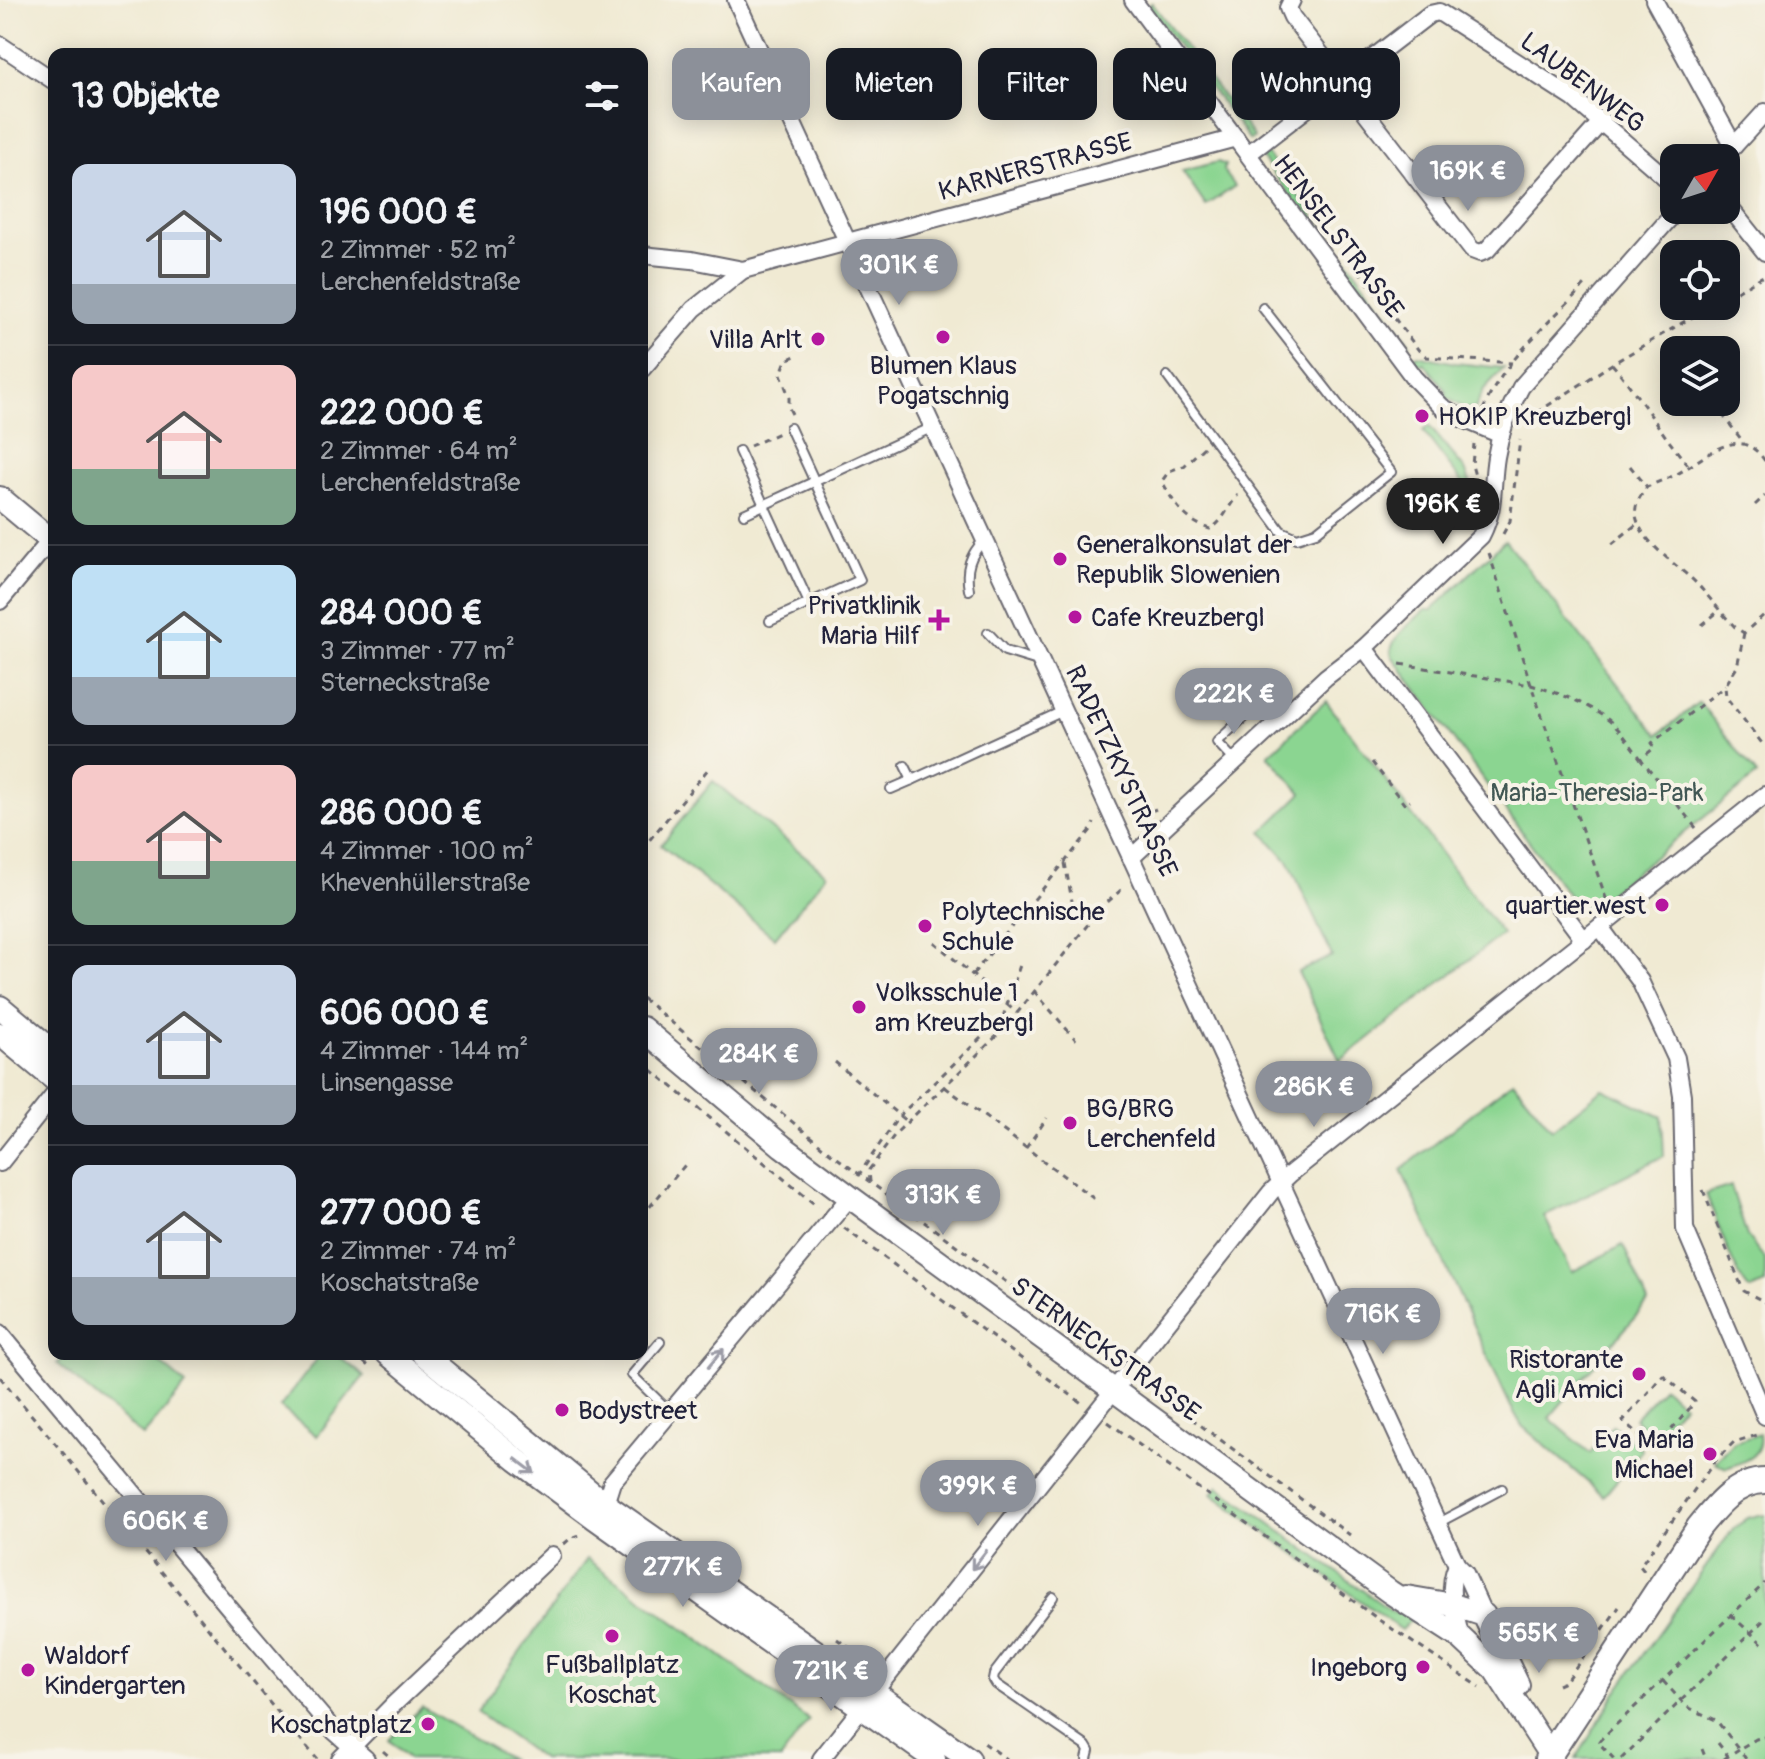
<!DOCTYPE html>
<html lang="de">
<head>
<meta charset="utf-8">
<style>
  body { margin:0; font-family:Pangolin,sans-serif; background:#242831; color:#f1f3f6; height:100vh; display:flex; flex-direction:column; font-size:30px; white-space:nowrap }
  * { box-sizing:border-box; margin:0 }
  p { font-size:26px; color:#9ea1a6 }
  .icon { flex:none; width:44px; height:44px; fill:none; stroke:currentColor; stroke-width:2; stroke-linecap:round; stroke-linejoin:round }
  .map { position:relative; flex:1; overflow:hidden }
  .drawer { position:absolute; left:48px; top:48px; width:600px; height:1312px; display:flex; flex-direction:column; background:#171b24; border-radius:16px; box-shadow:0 4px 20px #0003 }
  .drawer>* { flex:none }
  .guide { position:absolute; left:672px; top:48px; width:760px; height:72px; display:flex; gap:16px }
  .needle { width:52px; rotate:51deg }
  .tools { position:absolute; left:1660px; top:144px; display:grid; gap:16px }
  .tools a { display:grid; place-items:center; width:80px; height:80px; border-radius:16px; background:#171b24; box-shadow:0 4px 20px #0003; font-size:40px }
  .price { position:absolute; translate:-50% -68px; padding:0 18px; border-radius:28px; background:#8c9099; color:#fff; font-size:26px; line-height:52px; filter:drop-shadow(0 2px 4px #0008) }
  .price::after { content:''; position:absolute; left:50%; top:48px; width:24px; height:18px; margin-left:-12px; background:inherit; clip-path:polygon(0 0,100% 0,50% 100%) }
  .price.current { background:#222; color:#fff }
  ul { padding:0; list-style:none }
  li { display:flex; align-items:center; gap:24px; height:200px; padding:0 24px }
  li+li { border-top:2px solid #363941 }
  li span { display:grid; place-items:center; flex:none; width:224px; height:160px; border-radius:16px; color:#555 }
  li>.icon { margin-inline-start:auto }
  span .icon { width:96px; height:96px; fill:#fffc; stroke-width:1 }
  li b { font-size:34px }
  h2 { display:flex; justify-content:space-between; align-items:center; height:96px; padding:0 24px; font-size:34px }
  .chip { padding:0 28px; border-radius:16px; background:#171b24; box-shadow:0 4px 20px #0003; font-size:28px; line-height:72px }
  .chip.current { background:#8c9099; color:#fff }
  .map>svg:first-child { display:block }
  .green { fill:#8bd591; stroke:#567c66; stroke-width:2 }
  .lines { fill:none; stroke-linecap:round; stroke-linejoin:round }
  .lane-casing { stroke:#6a6870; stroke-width:12 }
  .street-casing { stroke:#6a6870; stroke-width:20 }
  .secondary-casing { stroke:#6a6870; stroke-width:26 }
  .primary-casing { stroke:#6a6870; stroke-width:28 }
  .path { stroke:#6a6870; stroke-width:3; stroke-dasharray:6 6; stroke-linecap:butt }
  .lane { stroke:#fff; stroke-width:8 }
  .street { stroke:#fff; stroke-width:16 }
  .secondary { stroke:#fff; stroke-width:22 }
  .primary { stroke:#fff; stroke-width:24 }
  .oneway { stroke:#9c9ca7 }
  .poi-dot { fill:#b5179e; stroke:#f7f3e8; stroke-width:3 }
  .labels { text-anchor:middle; stroke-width:8; stroke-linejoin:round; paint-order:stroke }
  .street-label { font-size:26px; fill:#22223b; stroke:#f7f3e8 }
  .poi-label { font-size:26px; fill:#22223b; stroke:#f7f3e8; text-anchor:start }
  .park-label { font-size:26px; fill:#425855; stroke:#f7f3e8 }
</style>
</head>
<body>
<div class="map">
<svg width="1765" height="1759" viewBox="0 0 1765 1759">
  <rect width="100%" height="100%" fill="#f7f3e8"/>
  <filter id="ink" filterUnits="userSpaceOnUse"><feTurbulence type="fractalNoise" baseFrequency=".0125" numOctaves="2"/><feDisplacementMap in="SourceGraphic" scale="16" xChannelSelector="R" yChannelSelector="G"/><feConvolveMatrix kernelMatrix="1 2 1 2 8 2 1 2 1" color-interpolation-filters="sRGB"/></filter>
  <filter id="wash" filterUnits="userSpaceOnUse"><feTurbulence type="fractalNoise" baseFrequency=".006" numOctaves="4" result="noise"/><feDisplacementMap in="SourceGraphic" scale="32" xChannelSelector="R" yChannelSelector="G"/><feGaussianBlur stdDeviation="1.8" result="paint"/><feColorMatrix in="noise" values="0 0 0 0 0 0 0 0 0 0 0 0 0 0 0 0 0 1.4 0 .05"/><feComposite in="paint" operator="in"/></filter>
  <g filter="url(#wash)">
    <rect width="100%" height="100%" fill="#f0ead3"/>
    <g class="green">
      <path d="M1152,3L1254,137L1250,140L1148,6Z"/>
      <path d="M1265,151L1331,239L1326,243L1260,155Z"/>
      <path d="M1218,162L1226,165L1223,170L1235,186L1206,206L1182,171Z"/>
      <path d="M1342,253L1410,344L1405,347L1336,257Z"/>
      <path d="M1418,355L1455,363L1504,368L1484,389L1475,409L1464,408L1444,396L1447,392L1424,363L1419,365L1413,358Z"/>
      <path d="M1429,426L1465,469L1478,503L1423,431Z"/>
      <path d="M1505,540L1658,735L1699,702L1757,775L1594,905L1581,906L1570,897L1392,656C1387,639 1413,622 1425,610H1432Z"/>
      <path d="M1326,701L1502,934L1340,1061L1298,972L1332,956L1289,862L1262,832L1302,793L1268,755Z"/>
      <path d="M713,781L827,874L775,938L661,845Z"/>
      <path d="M1513,1081L1552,1129L1603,1089L1662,1117L1664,1156L1544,1216L1572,1272L1623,1245L1648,1302L1549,1418L1590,1453L1613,1425L1642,1450L1604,1496L1522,1426L1511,1407L1401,1170Z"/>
      <path d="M1731,1186L1747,1236L1765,1259V1284L1750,1290C1735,1277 1715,1215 1706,1194Z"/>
      <path d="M66,1354H149L186,1385L143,1436L57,1364Z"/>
      <path d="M321,1354H336L364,1376L317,1436L280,1407Z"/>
      <path d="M1663,1387L1683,1404L1654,1437L1634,1419Z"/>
      <path d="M1759,1434C1763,1457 1743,1462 1726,1468L1715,1462L1734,1442Z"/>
      <path d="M1218,1486L1394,1613C1402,1610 1407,1612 1411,1620L1401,1630L1212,1494Z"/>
      <path d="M1759,1515H1765V1759H1576L1619,1688L1733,1529L1748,1518Z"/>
      <path d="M587,1559L809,1720L781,1759H542L477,1712Z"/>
      <path d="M422,1707L509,1759H409L389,1740Z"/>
    </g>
  </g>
  <g filter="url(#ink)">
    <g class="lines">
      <g class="lane-casing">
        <g id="lane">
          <path d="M1167,376L1281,531L1297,538L1316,532L1391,472L1263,308"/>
          <path d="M739,451L809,603"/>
          <path d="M744,514L933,427"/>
          <path d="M969,590C965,569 970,555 984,540"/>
          <path d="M770,621L860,580L790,428"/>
          <path d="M988,633L1005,651L1041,662"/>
          <path d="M1235,761L1217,742L1258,704L1263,693L1252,681"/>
          <path d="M905,766L912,780L1063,711"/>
          <path d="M891,789L912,780"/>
          <path d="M660,1342L632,1375L670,1412"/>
          <path d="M1438,1523L1502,1489"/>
          <path d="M1053,1597L994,1674L993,1679L996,1684L1086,1746L1089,1751L1087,1759"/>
        </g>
      </g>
      <g class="street-casing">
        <g id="street">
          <path d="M736,0L1457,1565L1465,1573L1484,1615"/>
          <path d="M1133,0L1414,378L1442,407L1461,418L1501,435"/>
          <path d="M1292,0L1288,8L1292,17L1472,250L1480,253L1487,250L1602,121"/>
          <path d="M1654,0L1734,146"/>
          <path d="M0,45L54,81"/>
          <path d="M1248,154L1430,14L1439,12L1573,98L1674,185"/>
          <path d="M1723,158L1765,112"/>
          <path d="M1726,203L1765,252"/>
          <path d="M642,255L692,260L743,270L1236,138"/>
          <path d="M642,369L694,309L743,270"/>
          <path d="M0,601L54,536"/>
          <path d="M1364,648L1584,940"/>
          <path d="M1131,858L1326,677L1364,648L1481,536C1496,507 1491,487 1496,457C1500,432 1509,409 1521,387L1677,210"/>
          <path d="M1600,927L1640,981L1676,1058L1682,1095L1685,1229L1765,1416"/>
          <path d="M0,1163L54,1095"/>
          <path d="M0,1333L231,1610L335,1732L366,1759"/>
          <path d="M605,1504L612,1482L850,1197"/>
          <path d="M1457,1565C1446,1589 1455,1614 1461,1638"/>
          <path d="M340,1759L394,1704L552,1555"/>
          <path d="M821,1759L1271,1192L1290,1174L1765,795"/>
        </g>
      </g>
      <g class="secondary-casing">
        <g id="secondary">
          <path d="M0,498L54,543"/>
          <path d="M0,1007L54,1052"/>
          <path d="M642,1028L782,1146L850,1197L1390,1592L1461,1638L1495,1670L1550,1755"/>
          <path d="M0,1034L54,1079"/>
          <path d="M388,1354L517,1460L595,1518L934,1759"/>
          <path d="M423,1354L605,1504L969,1759"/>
          <path d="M1406,1597L1453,1605L1484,1615L1518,1685"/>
        </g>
      </g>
      <g class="primary-casing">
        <path id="primary" d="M1547,1759L1699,1527C1716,1506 1736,1481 1765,1481"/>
      </g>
      <g class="path">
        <path d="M1344,251L1420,352L1427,357L1512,363"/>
        <path d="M1726,297L1765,275"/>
        <path d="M1612,364C1640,396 1661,434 1689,466"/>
        <path d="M1483,410C1503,361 1550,322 1586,284"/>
        <path d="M792,414L789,408V397L781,374L786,360L795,356"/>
        <path d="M1722,414L1744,443"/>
        <path d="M1527,419L1612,364L1711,306"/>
        <path d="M1474,444L1472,465L1475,476"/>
        <path d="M750,446L779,433"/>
        <path d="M1204,447L1184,466L1169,471L1162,481C1174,504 1185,521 1210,529C1224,521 1226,509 1238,495"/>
        <path d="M1765,461C1738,421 1704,460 1677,474C1667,479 1657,482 1647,487C1641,495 1634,504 1636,515C1640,543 1680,566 1698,585C1711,599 1722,614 1736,628L1744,633L1765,614"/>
        <path d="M1630,466L1647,487"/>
        <path d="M1755,505L1765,496"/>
        <path d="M1503,534L1510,521L1520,440"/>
        <path d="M1612,544L1637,524"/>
        <path d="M1489,553L1531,685L1607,901"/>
        <path d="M1702,625L1720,610"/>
        <path d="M1744,633L1737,667L1725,686L1726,697L1765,747"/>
        <path d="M1400,664L1531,685C1559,693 1590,704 1612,723C1623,733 1632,747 1641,759"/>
        <path d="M1372,762L1405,805L1410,801"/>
        <path d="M1129,812H1149L1156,809"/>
        <path d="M1696,828L1641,759L1655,747L1652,743L1725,686"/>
        <path d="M642,849L709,768"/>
        <path d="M1065,863L1072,901"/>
        <path d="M934,942L1017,1013"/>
        <path d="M973,974L1091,830L1094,823"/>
        <path d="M1034,991L1076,1040"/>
        <path d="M642,998L829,1152L1115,1362"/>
        <path d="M642,1062L818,1207"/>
        <path d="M835,1062L907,1122"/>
        <path d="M945,1087L1093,1198L1089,1203"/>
        <path d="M1026,1148L1047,1118"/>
        <path d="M858,1176L899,1116L1003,1017L1020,965"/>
        <path d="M870,1182L869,1170L896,1133L1006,1027L1101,908L1122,889"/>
        <path d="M1703,1190L1741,1285L1744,1291L1765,1302"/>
        <path d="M642,1216L685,1165"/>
        <path d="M844,1228L1083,1404"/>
        <path d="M354,1354L372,1369"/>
        <path d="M1663,1375L1695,1402L1655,1449L1623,1421Z"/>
        <path d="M0,1377L317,1759"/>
        <path d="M1143,1383L1350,1535"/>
        <path d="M1108,1422L1382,1622L1480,1687"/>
        <path d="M564,1544L572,1537L581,1535"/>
        <path d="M1644,1571L1640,1566L1715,1461L1734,1442L1761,1434"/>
        <path d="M1731,1615L1765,1646"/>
        <path d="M837,1639L870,1662"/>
        <path d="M1663,1681L1687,1707L1716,1720L1739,1749L1756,1739L1765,1737"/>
        <path d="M1558,1685L1565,1682L1619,1607"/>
        <path d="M984,1743L1007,1759"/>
        <path d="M1718,1743L1728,1756"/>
        <path d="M1702,1749L1706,1759"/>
        <path d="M383,1751L392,1759"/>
        <path d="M1614,1759L1598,1742L1765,1583"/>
        <path d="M1621,1759L1765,1619"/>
        <path d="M1724,1759L1739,1749L1746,1759"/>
      </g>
      <use href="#lane" class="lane"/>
      <use href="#street" class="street"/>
      <use href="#secondary" class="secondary"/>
      <use href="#primary" class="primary"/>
    </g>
    <defs><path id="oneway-shaft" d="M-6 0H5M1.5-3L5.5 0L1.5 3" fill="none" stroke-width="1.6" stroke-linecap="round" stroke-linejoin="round" transform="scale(2)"/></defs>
    <g class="oneway">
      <use href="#oneway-shaft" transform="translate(716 1358) rotate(-50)"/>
      <use href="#oneway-shaft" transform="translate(525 1466) rotate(37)"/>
      <use href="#oneway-shaft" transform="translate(979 1560) rotate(128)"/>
    </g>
  </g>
  <g class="poi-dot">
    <circle cx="943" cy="337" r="8"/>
    <circle cx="818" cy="339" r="8"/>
    <circle cx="1422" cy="416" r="8"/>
    <circle cx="1060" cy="559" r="8"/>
    <circle cx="1075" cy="617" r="8"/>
    <path d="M935 608h8v8h8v8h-8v8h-8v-8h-8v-8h8z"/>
    <circle cx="1662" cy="905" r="8"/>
    <circle cx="925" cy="926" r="8"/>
    <circle cx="859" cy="1007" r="8"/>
    <circle cx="1070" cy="1123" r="8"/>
    <circle cx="1639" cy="1374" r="8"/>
    <circle cx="562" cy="1410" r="8"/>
    <circle cx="1710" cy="1454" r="8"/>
    <circle cx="612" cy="1636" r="8"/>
    <circle cx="1423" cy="1667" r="8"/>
    <circle cx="28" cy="1670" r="8"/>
    <circle cx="428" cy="1724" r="8"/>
  </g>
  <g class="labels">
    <g class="street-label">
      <text transform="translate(1583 82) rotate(37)" y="9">LAUBENWEG</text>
      <text transform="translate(1035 166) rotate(-15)" y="9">KARNERSTRASSE</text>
      <text transform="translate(1339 236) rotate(53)" y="9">HENSELSTRASSE</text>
      <text transform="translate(1122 771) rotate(65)" y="9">RADETZKYSTRASSE</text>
      <text transform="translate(1106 1349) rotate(36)" y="9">STERNECKSTRASSE</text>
    </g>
    <g class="poi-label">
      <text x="802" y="348" text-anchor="end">Villa Arlt</text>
      <text x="943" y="374" text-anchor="middle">Blumen Klaus<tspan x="943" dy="30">Pogatschnig</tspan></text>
      <text x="1438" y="425">HOKIP Kreuzbergl</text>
      <text x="1076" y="553">Generalkonsulat der<tspan x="1076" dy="30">Republik Slowenien</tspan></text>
      <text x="921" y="614" text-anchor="end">Privatklinik<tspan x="921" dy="30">Maria Hilf</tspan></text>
      <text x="1091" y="626">Cafe Kreuzbergl</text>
      <text x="1646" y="914" text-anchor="end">quartier.west</text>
      <text x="941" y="920">Polytechnische<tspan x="941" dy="30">Schule</tspan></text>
      <text x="875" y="1001">Volksschule 1<tspan x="875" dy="30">am Kreuzbergl</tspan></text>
      <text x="1086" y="1117">BG/BRG<tspan x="1086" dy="30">Lerchenfeld</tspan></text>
      <text x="1623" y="1368" text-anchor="end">Ristorante<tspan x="1623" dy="30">Agli Amici</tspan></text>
      <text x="578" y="1419">Bodystreet</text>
      <text x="1694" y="1448" text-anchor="end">Eva Maria<tspan x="1694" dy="30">Michael</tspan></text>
      <text x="44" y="1664">Waldorf<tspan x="44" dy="30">Kindergarten</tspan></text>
      <text x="612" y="1673" text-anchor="middle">Fußballplatz<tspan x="612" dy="30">Koschat</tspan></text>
      <text x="1407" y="1676" text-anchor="end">Ingeborg</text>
      <text x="412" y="1733" text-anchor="end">Koschatplatz</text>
    </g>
    <g class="park-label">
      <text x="1597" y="801">Maria-Theresia-Park</text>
    </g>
  </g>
</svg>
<div class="tools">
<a><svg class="needle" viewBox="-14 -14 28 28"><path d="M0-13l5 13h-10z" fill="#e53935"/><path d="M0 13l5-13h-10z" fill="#9ea1a6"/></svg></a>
<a><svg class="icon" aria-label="locate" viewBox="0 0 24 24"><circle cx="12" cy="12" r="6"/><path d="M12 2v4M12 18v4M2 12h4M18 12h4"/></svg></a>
<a><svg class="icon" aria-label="layers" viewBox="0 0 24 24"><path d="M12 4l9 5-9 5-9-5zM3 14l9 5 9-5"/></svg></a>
</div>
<b class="price" style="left:1468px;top:213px">169K €</b>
<b class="price" style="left:899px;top:307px">301K €</b>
<b class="price current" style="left:1443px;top:546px">196K €</b>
<b class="price" style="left:1234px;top:736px">222K €</b>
<b class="price" style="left:759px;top:1096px">284K €</b>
<b class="price" style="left:1314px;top:1129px">286K €</b>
<b class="price" style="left:943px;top:1237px">313K €</b>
<b class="price" style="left:1383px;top:1356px">716K €</b>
<b class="price" style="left:978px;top:1528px">399K €</b>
<b class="price" style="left:166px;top:1563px">606K €</b>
<b class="price" style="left:683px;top:1609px">277K €</b>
<b class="price" style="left:1539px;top:1675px">565K €</b>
<b class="price" style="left:831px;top:1713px">721K €</b>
<div class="guide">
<a class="chip current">Kaufen</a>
<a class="chip">Mieten</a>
<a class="chip">Filter</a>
<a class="chip">Neu</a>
<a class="chip">Wohnung</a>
</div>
<section class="drawer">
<h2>13 Objekte<svg class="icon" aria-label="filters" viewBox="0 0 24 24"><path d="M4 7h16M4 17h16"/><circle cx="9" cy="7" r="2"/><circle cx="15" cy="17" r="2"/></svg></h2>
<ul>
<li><span style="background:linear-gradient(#c9d6e8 75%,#9aa5b1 0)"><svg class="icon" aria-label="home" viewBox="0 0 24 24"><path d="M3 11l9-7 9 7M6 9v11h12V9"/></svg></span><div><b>196 000 €</b><p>2 Zimmer · 52 m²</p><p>Lerchenfeldstraße</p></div></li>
<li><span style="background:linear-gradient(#f6c9c9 65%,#7fa58c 0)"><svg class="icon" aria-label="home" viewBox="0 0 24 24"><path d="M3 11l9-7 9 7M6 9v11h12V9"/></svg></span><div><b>222 000 €</b><p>2 Zimmer · 64 m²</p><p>Lerchenfeldstraße</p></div></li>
<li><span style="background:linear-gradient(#bfe0f5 70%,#9aa5b1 0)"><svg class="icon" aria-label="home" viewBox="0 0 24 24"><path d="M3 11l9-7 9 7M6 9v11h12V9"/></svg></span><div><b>284 000 €</b><p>3 Zimmer · 77 m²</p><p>Sterneckstraße</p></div></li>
<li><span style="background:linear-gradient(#f6c9c9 60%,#7fa58c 0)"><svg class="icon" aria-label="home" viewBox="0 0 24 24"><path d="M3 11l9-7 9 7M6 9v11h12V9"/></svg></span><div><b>286 000 €</b><p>4 Zimmer · 100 m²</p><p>Khevenhüllerstraße</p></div></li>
<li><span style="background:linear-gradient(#c9d6e8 75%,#9aa5b1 0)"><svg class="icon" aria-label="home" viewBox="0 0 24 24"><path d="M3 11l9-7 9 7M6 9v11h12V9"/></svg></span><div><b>606 000 €</b><p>4 Zimmer · 144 m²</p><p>Linsengasse</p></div></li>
<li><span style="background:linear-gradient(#c9d6e8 70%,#9aa5b1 0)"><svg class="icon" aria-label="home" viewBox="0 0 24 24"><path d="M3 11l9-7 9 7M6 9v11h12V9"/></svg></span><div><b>277 000 €</b><p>2 Zimmer · 74 m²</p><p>Koschatstraße</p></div></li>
</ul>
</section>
</div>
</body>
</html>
